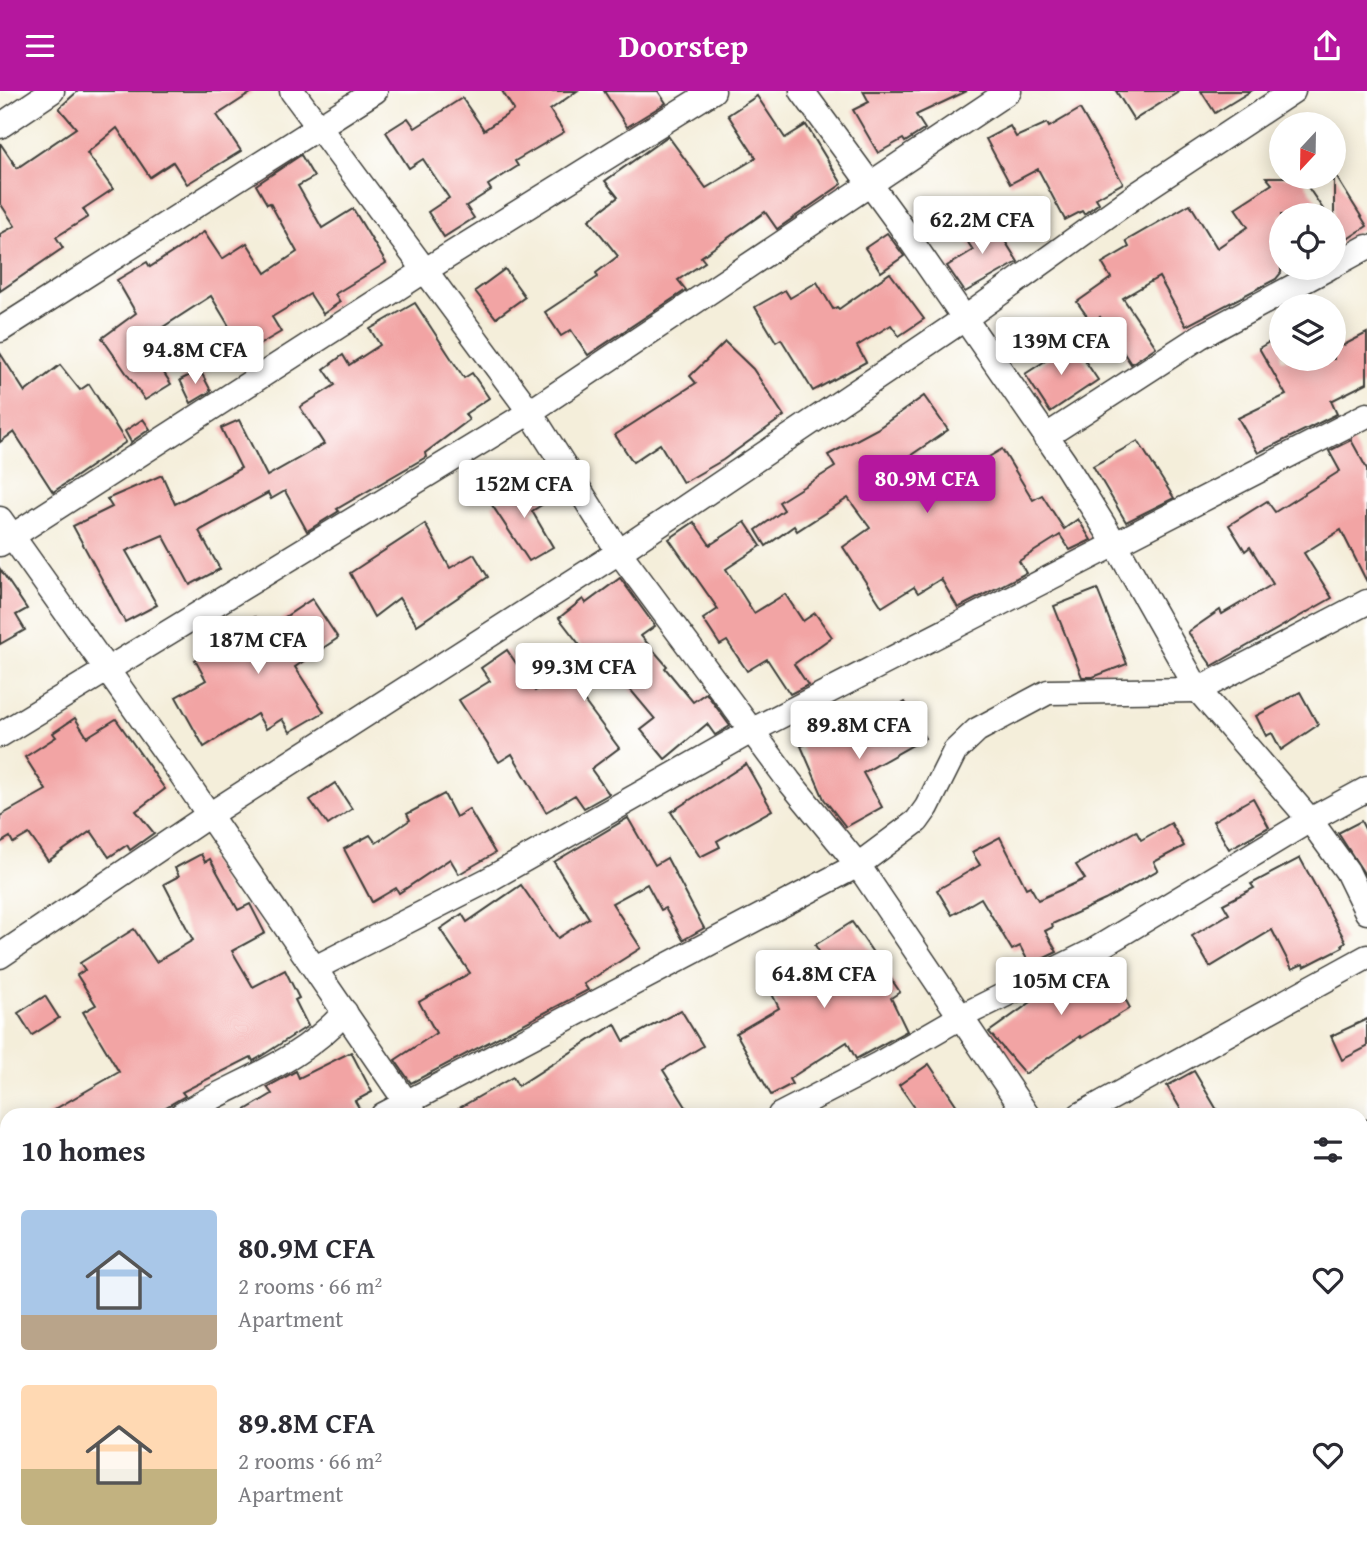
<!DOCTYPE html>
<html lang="en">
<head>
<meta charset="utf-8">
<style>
  body { margin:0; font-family:"Gentium Book Plus",serif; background:#f7f7f7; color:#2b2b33; height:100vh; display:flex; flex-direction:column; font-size:26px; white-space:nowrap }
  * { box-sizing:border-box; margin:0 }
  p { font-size:23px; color:#7c7c81 }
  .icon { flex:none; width:38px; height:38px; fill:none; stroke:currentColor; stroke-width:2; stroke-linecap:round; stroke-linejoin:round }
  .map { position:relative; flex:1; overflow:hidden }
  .details { position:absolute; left:0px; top:1017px; width:1368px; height:450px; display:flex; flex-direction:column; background:#fff; border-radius:21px 21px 0 0; box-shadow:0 4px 18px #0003 }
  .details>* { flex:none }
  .needle { width:46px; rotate:202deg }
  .buttons { position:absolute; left:1269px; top:21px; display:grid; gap:14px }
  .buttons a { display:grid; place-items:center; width:77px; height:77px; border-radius:50%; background:#fff; box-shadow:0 4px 18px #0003; font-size:35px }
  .price { position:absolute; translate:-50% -60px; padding:0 16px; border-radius:7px; background:#fff; color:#222; font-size:23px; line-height:46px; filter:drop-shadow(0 2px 4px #0008) }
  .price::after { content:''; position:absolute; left:50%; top:42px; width:21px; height:16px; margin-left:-10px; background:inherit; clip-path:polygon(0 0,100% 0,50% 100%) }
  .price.on { background:#b5179e; color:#fff }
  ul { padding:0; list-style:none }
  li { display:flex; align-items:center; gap:21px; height:175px; padding:0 21px }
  li span { display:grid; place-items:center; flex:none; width:196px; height:140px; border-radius:7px; color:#555 }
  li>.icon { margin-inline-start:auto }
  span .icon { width:84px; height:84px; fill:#fffc; stroke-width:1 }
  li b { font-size:30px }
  h2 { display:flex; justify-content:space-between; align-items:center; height:84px; padding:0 21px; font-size:30px }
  header { display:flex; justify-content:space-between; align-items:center; height:91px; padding:0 21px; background:#b5179e; color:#fff; font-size:32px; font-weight:800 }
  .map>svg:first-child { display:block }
  .building { fill:#f2a4a4 }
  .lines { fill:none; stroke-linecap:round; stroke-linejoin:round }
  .street-casing { stroke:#3c3c38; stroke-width:27 }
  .street { stroke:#fff; stroke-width:24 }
</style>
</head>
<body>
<header><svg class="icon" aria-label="menu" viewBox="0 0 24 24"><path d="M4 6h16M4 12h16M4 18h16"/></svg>Doorstep<svg class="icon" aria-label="share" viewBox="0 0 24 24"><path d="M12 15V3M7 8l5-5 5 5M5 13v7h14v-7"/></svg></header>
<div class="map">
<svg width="1367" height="1466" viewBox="0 0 1367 1466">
  <rect width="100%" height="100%" fill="#fff"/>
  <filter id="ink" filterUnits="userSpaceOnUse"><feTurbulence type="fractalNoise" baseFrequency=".0143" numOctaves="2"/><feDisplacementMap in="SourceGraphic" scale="14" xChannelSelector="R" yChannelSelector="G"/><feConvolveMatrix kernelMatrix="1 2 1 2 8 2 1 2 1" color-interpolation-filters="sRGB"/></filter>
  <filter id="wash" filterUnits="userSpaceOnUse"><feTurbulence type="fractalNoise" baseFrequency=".00686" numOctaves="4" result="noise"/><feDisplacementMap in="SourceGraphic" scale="28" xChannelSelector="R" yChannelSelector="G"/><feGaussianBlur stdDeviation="1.57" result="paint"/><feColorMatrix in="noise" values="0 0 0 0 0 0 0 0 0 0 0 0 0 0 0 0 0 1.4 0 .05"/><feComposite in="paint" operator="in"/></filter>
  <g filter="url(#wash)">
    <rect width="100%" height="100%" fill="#f4eeda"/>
    <g id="blocks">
      <g class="building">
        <path d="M78,0H254L217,24L241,60L187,93L173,71L150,86L117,37L87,62L113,98L83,118L88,126L56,146L63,157L0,200V143L15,135L0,112V52L17,77L76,37L59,17Z"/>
        <path d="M502,0H577L550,19L564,41L515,70L518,75L488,94L491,99L466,115L474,127L444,146L428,121L449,107L423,68L409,77L386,41L408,27L415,37L462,7L484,39L514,19Z"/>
        <path d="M604,0H658L666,12L627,36Z"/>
        <path d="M863,0H967L916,24L925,38L905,51L903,48L878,62L853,19L869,11Z"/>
        <path d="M1116,0H1180L1134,29Z"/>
        <path d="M1201,0H1251L1215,22Z"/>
        <path d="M757,5L785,47L806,34L842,93L777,138L765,121L701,166L705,171L678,189L686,199L588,264L571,239L561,245L545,221L598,186L596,182L618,165L589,129L618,106L605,90L668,45L706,97L756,67L728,24Z"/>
        <path d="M1080,18L1123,92L1096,107L1099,112L1084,123L1082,120L1065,129L1038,78L1010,93L986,48L1010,35L1016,46L1047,32L1049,36Z"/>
        <path d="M301,64L314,86L298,95L322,137L353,118L386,172L335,203L340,211L323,223L310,203L272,226L281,241L245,262L211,205L143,249L171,293L145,309L102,247L136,222L117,189L147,171L150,176L204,141L222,168L247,152L266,182L297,161L270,112L267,113L256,94Z"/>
        <path d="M1334,82L1367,135L1334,157Z"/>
        <path d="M1266,86H1301L1327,124H1281V182L1276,188L1186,235L1159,186L1123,207L1156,256L1131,273L1100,226L1092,232L1077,211L1111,187L1102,172L1129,156L1126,150L1190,113L1217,157L1248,136L1235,117L1272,93Z"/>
        <path d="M984,126L996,145L1000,142L1018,171L965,201L947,175L973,159L961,141Z"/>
        <path d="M887,142L904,165L881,181L865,157Z"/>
        <path d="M505,178L525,206L496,227L475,200Z"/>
        <path d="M890,182L924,228L899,245L891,234L857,255L866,271L813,300L781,248L776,251L755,216L785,199L790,207L817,191L833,218L837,216L839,218Z"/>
        <path d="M415,212L464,287L472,282L489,307L465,323L469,329L425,362L426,366L337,418L339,420L307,440L285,400L271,408L268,402L199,440L220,478L190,494L163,444L126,460L157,514L125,531L73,435L112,416L107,408L162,384L175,413L241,377L221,337L239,329L267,385L324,353L300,316L335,294L324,278L343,264L349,274L380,254L370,238Z"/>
        <path d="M1367,242V292L1331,310L1337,323L1258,362L1238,327L1286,304L1259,257L1281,244V268H1334V259Z"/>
        <path d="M725,251L753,278L784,325L723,369L683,392L660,353L633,371L615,344L696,292L690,285Z"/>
        <path d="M1073,252L1098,289L1050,321L1025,283Z"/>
        <path d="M0,262L25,301L60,274L80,299L89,293L126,351L53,401L14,341L0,351Z"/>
        <path d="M200,279L211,300L191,312L180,289Z"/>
        <path d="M924,305L948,339L901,371L926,404L1002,358L1033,409L1042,404L1064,438L1078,428L1091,449L1070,459L1060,444L1019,470L1026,482L958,517L941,488L918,502L914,496L882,516L843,456L870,437L848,407L797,440L794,435L766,455L756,439L784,419L779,411L835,376L828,364L877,338Z"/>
        <path d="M143,328L150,338L131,351L125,340Z"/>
        <path d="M1351,349L1367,378V491L1341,439L1304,462L1332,507L1212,575L1188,541L1220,519L1222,523L1273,493L1250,456L1245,460L1229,434L1267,410L1275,421L1340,380L1329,360Z"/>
        <path d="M1138,350L1174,407L1126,431L1093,375Z"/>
        <path d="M533,391L545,412L532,420L553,456L529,470L492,414Z"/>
        <path d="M694,431L710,454L745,431L761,455L726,478L754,522L785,503L803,530L815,522L832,546L794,573L808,594L790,603L767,568L747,580L727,550L720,554L703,528L718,518L669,448Z"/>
        <path d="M425,433L450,477L474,463L488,486L417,534L399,507L374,526L350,482Z"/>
        <path d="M0,478L27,518L16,524L25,539L0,553Z"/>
        <path d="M620,487L655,535L641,545L667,575L665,577L693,611L706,602L730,635L715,644L707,633L665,668L641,639L655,628L609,573L576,599L619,657L591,678L609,703L584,717L575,704L546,721L512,663L499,671L459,609L490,590L481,577L507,559L535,600L589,566L559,527L583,508L586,512Z"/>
        <path d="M1097,498L1127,573L1093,586H1082L1054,515Z"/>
        <path d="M312,508L338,547L295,576L324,621L290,641L282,628L266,638L257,623L204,656L176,606L206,589L195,569L225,552L222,547L255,526L264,540Z"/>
        <path d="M1300,601L1318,634L1281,659L1272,642L1266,645L1256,625Z"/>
        <path d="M905,611L925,647L863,682L882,716L846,736L824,708L801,655L846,637L848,643Z"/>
        <path d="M75,627L87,646L116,628L165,698L136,720L154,742L130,759L127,754L109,766L91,740L48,770L29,743L13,752L10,746L0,752V725L46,699L25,666L56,646L53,642Z"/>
        <path d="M746,673L772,719L717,750L720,756L700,766L671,721Z"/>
        <path d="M335,692L352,718L328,734L310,709Z"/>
        <path d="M444,703L456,726L469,718L495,762L459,783L450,768L399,802L396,797L372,811L344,758L370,744L376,752L410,729L407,723Z"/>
        <path d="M1253,707L1269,736L1229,758L1213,730Z"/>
        <path d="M628,727L655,774L667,767L704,837L683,849L665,817L661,819L647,793L612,812L641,857L584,893L588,899L411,992L395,969L436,942L419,911L470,882L440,838L462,823L467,831L521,794L558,847L589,827L554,771Z"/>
        <path d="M1361,730L1367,742V787L1338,742Z"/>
        <path d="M1171,732L1184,755L1154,771L1158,779L1105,809L1052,833L1053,836L1045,840L1057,861L1030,874L1020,855L1012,859L981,807L952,824L937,799L980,774L972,761L1000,746L1026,797L1030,795L1038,809L1085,788L1076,774L1136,740L1141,749Z"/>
        <path d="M201,763L205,771L210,768L238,819L250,813L265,842L232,860L253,896L285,879L299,907L295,909L308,935L260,966L253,970L251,966L182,1001L185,1005L152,1024H45L119,981L83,921L96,914L77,884L85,879L80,872L134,838L156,871L193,849L164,793L179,785L175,777Z"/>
        <path d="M1300,767L1346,851L1342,853L1343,856L1304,876L1303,873L1292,878L1272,839L1210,876L1192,845L1229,823L1223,813L1254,797L1251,793Z"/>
        <path d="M852,831L900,901L891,907L907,940L856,968L847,951L789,988L792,993L771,1004L736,942L779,917L766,891L820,862L815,854Z"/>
        <path d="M1105,870L1130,917L1081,947L1080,945L1025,983L989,941L1045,901Z"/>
        <path d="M45,905L59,927L32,944L18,922Z"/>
        <path d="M681,919L703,955L663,979L691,1024H447L513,986L518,995L615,933L624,950Z"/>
        <path d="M1367,928V956L1342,969L1331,945Z"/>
        <path d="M351,961L372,1001L355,1010L363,1024H237L272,1003L267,996L296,980L299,987Z"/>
        <path d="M929,973L963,1024H920L899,994Z"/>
        <path d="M1194,980L1220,1024H1184L1167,995Z"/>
      </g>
    </g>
  </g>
  <g filter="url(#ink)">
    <use href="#blocks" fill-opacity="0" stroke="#3c3c38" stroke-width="2"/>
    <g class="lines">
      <g class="street-casing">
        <g id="street">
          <path d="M292,0L530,321L619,461L789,690L858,774L1027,1024"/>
          <path d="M802,0L900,134L1064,371L1116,454L1198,599L1310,729L1347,780L1367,821"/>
          <path d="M0,35L52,0"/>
          <path d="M1334,174L1367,156"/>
          <path d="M0,239L375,0"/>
          <path d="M1045,346L1201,245L1328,177"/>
          <path d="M0,428L181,683L415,1024"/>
          <path d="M0,453L424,180L713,0"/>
          <path d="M0,644L530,321L1009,0"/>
          <path d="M0,865L209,724L619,461L964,228L1139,102L1293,0"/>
          <path d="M315,877L488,789L753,639L1367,324"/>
          <path d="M181,1024C241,988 296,975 345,921"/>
          <path d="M383,1024L858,774L917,730L927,716L955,660L977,639L1048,601L1198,599L1367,511"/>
          <path d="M780,1024L879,973L962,925L1093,860L1310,729L1367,698"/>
          <path d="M1080,1024L1367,866"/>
          <path d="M1362,1044L1367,1041"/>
          <path d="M0,1122L7,1118"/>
          <path d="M0,1232L7,1228"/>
          <path d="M1362,1273L1367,1270"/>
          <path d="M0,1416L7,1413"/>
          <path d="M700,1460L706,1466"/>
          <path d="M1323,1460L1327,1466"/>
          <path d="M270,1466L282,1460"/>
          <path d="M626,1466L634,1460"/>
          <path d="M1015,1466L1027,1460"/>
          <path d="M1348,1466L1360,1460"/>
        </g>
      </g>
      <use href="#street" class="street"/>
    </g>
  </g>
</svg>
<div class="buttons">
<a><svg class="needle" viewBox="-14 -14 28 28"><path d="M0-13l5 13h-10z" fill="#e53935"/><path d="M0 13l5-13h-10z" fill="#7c7c81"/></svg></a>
<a><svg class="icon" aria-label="locate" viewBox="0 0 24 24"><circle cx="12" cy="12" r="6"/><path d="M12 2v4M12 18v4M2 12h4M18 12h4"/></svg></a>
<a><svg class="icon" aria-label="layers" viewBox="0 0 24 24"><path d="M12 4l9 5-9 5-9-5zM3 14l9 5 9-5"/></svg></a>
</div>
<b class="price" style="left:982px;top:165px">62.2M CFA</b>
<b class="price" style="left:1061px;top:286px">139M CFA</b>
<b class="price" style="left:195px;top:295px">94.8M CFA</b>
<b class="price on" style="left:927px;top:424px">80.9M CFA</b>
<b class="price" style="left:524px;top:429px">152M CFA</b>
<b class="price" style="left:258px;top:585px">187M CFA</b>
<b class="price" style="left:584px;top:612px">99.3M CFA</b>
<b class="price" style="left:859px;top:670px">89.8M CFA</b>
<b class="price" style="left:824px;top:919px">64.8M CFA</b>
<b class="price" style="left:1061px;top:926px">105M CFA</b>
<section class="details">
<h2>10 homes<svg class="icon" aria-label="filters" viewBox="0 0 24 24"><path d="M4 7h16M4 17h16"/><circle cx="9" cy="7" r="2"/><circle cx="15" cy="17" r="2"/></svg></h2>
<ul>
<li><span style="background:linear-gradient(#a9c7e8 75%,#b9a48a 0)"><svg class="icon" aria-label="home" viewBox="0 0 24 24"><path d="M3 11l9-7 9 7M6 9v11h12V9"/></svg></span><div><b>80.9M CFA</b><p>2 rooms · 66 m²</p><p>Apartment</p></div><svg class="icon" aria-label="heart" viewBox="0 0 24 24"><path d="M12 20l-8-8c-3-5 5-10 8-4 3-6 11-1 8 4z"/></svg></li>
<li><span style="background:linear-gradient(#ffd9b3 60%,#c2b280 0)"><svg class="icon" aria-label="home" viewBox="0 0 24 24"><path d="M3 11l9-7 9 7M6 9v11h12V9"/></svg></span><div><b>89.8M CFA</b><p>2 rooms · 66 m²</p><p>Apartment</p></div><svg class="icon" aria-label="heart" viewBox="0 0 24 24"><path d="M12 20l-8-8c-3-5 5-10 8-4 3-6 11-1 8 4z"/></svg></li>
</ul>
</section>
</div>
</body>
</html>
